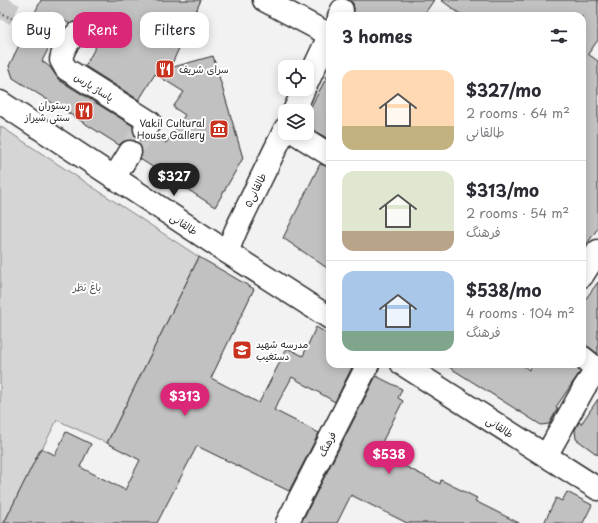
<!DOCTYPE html>
<html lang="en">
<head>
<meta charset="utf-8">
<style>
  body { margin:0; font-family:"Playpen Sans","Playpen Sans Arabic",sans-serif; background:#f2f2f3; color:#2b2b33; height:100vh; display:flex; flex-direction:column; font-size:15px; white-space:nowrap }
  * { box-sizing:border-box; margin:0 }
  p { font-size:13px; color:#7c7c81 }
  .icon { flex:none; width:22px; height:22px; fill:none; stroke:currentColor; stroke-width:2; stroke-linecap:round; stroke-linejoin:round }
  .map { position:relative; flex:1; overflow:hidden }
  .panel { position:absolute; left:326px; top:12px; width:260px; height:356px; display:flex; flex-direction:column; background:#fff; border-radius:12px; box-shadow:0 2px 10px #0003 }
  .panel>* { flex:none }
  .hud { position:absolute; left:12px; top:12px; width:254px; height:36px; display:flex; gap:8px }
  .fabs { position:absolute; left:278px; top:60px; display:grid; gap:8px }
  .fabs a { display:grid; place-items:center; width:36px; height:36px; border-radius:8px; background:#fff; box-shadow:0 2px 10px #0003; font-size:20px }
  .price { position:absolute; translate:-50% -34px; padding:0 9px; border-radius:14px; background:#db2777; color:#fff; font-size:13px; line-height:26px; filter:drop-shadow(0 1px 2px #0008) }
  .price::after { content:''; position:absolute; left:50%; top:24px; width:12px; height:9px; margin-left:-6px; background:inherit; clip-path:polygon(0 0,100% 0,50% 100%) }
  .price.selected { background:#222; color:#fff }
  ul { padding:0; list-style:none }
  li { display:flex; align-items:center; gap:12px; height:100px; padding:0 16px }
  li+li { border-top:1px solid #e1e1e2 }
  li span { display:grid; place-items:center; flex:none; width:112px; height:80px; border-radius:12px; color:#555 }
  li>.icon { margin-inline-start:auto }
  span .icon { width:48px; height:48px; fill:#fffc; stroke-width:1 }
  li b { font-size:17px }
  h2 { display:flex; justify-content:space-between; align-items:center; height:48px; padding:0 16px; font-size:17px }
  .tag { padding:0 14px; border-radius:12px; background:#fff; box-shadow:0 2px 10px #0003; font-size:14px; line-height:36px }
  .tag.selected { background:#db2777; color:#fff }
  .map>svg:first-child { display:block }
  .green { fill:#d5d5d5; stroke:#808080 }
  .building { fill:#c1c1c1; stroke:#2b2b2b; fill-rule:evenodd }
  .lines { fill:none; stroke-linecap:round; stroke-linejoin:round }
  .minor-tunnel { stroke:#cacaca; stroke-width:22; stroke-dasharray:22 11; stroke-linecap:butt }
  .major-tunnel { stroke:#cacaca; stroke-width:22; stroke-dasharray:22 11; stroke-linecap:butt }
  .minor-casing { stroke:#2b2b2b; stroke-width:25 }
  .path { stroke:#2b2b2b; stroke-width:2.5; stroke-dasharray:1 3; stroke-linecap:butt }
  .minor { stroke:#fff; stroke-width:22 }
  .labels { text-anchor:middle; stroke-width:4; stroke-linejoin:round; paint-order:stroke }
  .poi-label { font-size:10px; fill:#2b2b2b; stroke:#fff; text-anchor:start }
  .street-label { font-size:10px; fill:#2b2b2b; stroke:#fff }
  .park-label { font-size:10px; fill:#565656; stroke:#fff }
</style>
</head>
<body>
<div class="map">
<svg width="598" height="523" viewBox="0 0 598 523">
  <rect width="100%" height="100%" fill="#f2f2f2"/>
  <filter id="ink" filterUnits="userSpaceOnUse"><feTurbulence type="fractalNoise" baseFrequency=".025" numOctaves="2"/><feDisplacementMap in="SourceGraphic" scale="8" xChannelSelector="R" yChannelSelector="G"/><feConvolveMatrix kernelMatrix="1 2 1 2 8 2 1 2 1" color-interpolation-filters="sRGB"/></filter>
  <g filter="url(#ink)">
    <path class="green" d="M0,126L199,257L107,443L57,420L4,523H0Z"/>
    <g class="building">
      <path d="M41,0H201L170,68L213,56L243,158L215,207L140,159L142,152L141,146L137,142L130,140L124,141L119,145L13,78L9,66ZM63,20L70,24L73,22H79L84,25L88,30V35L99,41L85,66L139,100L155,74L184,92L173,107L185,115L166,143L155,136L150,140L144,141L138,139L134,134L133,126L59,80L50,67L42,61Z"/>
      <path d="M349,0H434L423,16H356L353,15L354,9L353,3Z"/>
      <path d="M441,0H598V40L588,54L598,61V228L582,251V16H463Z"/>
      <path d="M330,71V140L307,126V114Z"/>
      <path d="M320,164L330,167V270L283,238Z"/>
      <path d="M199,257L254,289L211,378L259,403L287,348L303,356L316,327L330,335V364H350L353,365L335,402L292,377L274,410L319,433L289,491L197,446L157,523H4L41,448L55,455L66,432L91,444L80,467L125,490L140,460L107,443Z"/>
      <path d="M598,282V354L589,347L582,345V304Z"/>
      <path d="M444,364H521L529,370L533,364H572L580,372L556,407L558,408L549,424L541,425Z"/>
      <path d="M376,376L402,389L398,398L403,401L377,452L440,484L441,480L477,498L475,501L519,523H407L351,495L337,523H301Z"/>
      <path d="M598,399V455L576,439L575,430L579,422L581,424Z"/>
      <path d="M567,492L592,505L583,523H544L556,498L562,501Z"/>
    </g>
    <g class="lines">
      <path class="minor-tunnel" d="M130,152L145,129"/>
      <path class="major-tunnel" d="M0,19L10,0"/>
      <g class="minor-casing">
        <g id="minor">
          <path d="M264,0L330,35"/>
          <path d="M339,16L342,10"/>
          <path d="M76,34C68,42 63,48 61,60L66,69L150,122L145,129"/>
          <path d="M307,83L330,34"/>
          <path d="M0,102L227,252L330,318"/>
          <path d="M294,111L304,89"/>
          <path d="M295,133L330,155"/>
          <path d="M114,178L130,152"/>
          <path d="M227,252L236,230L285,129"/>
          <path d="M582,276L598,251"/>
          <path d="M402,364L598,489"/>
          <path d="M546,456L584,388L597,369L582,357"/>
          <path d="M287,523L368,364"/>
        </g>
      </g>
      <path class="path" d="M0,13L28,26"/>
      <use href="#minor" class="minor"/>
    </g>
  </g>
  <defs>
    <g id="restaurant-square" transform="scale(1)"><rect x="-9" y="-9" width="18" height="18" rx="4" fill="#c8321e" stroke="#fff"/><path d="M-5-6h1v4h1v-4h1v4h1v-4h1v5L-1.5 .5V6h-2V.5L-5-1ZM5-6V6H3V1.5H1.5Q1.5-4 5-6Z" fill="#fff"/></g>
    <g id="museum-square" transform="scale(1)"><rect x="-9" y="-9" width="18" height="18" rx="4" fill="#c8321e" stroke="#fff"/><path d="M0-6L6-3V-2H-6V-3ZM-5-1h2V3h-2ZM-1-1h2V3h-2ZM3-1h2V3H3ZM-6 4H6V6H-6Z" fill="#fff"/></g>
    <g id="school-square" transform="scale(1)"><rect x="-9" y="-9" width="18" height="18" rx="4" fill="#c8321e" stroke="#fff"/><path d="M0-5L7-2L0 1L-7-2ZM-4 1L0 2.5L4 1V4Q0 6-4 4Z" fill="#fff"/></g>
  </defs>
  <g fill-rule="evenodd">
    <use href="#restaurant-square" x="165" y="69"/>
    <use href="#restaurant-square" x="84" y="111"/>
    <use href="#museum-square" x="219" y="129"/>
    <use href="#school-square" x="242" y="350"/>
  </g>
  <g class="labels">
    <g class="poi-label">
      <text x="179" y="73">سرای شریف</text>
      <text x="70" y="109" text-anchor="end">رستوران<tspan x="70" dy="12">سنتی شیراز</tspan></text>
      <text x="205" y="127" text-anchor="end">Vakil Cultural<tspan x="205" dy="12">House Gallery</tspan></text>
      <text x="256" y="348">مدرسه شهید<tspan x="256" dy="12">دستغیب</tspan></text>
    </g>
    <g class="street-label">
      <text transform="translate(94 87) rotate(32)" y="4">پاساژ پارس</text>
      <text transform="translate(255 190) rotate(-64)" y="4">طالقانی۵</text>
      <text transform="translate(184 224) rotate(33)" y="4">طالقانی</text>
      <text transform="translate(500 427) rotate(33)" y="4">طالقانی</text>
      <text transform="translate(327 444) rotate(-63)" y="4">فرهنگ</text>
    </g>
    <g class="park-label">
      <text x="87" y="291">باغ نظر</text>
    </g>
  </g>
</svg>
<div class="fabs">
<a><svg class="icon" aria-label="locate" viewBox="0 0 24 24"><circle cx="12" cy="12" r="6"/><path d="M12 2v4M12 18v4M2 12h4M18 12h4"/></svg></a>
<a><svg class="icon" aria-label="layers" viewBox="0 0 24 24"><path d="M12 4l9 5-9 5-9-5zM3 14l9 5 9-5"/></svg></a>
</div>
<b class="price selected" style="left:174px;top:197px">$327</b>
<b class="price" style="left:185px;top:417px">$313</b>
<b class="price" style="left:389px;top:475px">$538</b>
<div class="hud">
<a class="tag">Buy</a>
<a class="tag selected">Rent</a>
<a class="tag">Filters</a>
</div>
<section class="panel">
<h2>3 homes<svg class="icon" aria-label="filters" viewBox="0 0 24 24"><path d="M4 7h16M4 17h16"/><circle cx="9" cy="7" r="2"/><circle cx="15" cy="17" r="2"/></svg></h2>
<ul>
<li><span style="background:linear-gradient(#ffd9b3 70%,#c2b280 0)"><svg class="icon" aria-label="home" viewBox="0 0 24 24"><path d="M3 11l9-7 9 7M6 9v11h12V9"/></svg></span><div><b>$327/mo</b><p>2 rooms · 64 m²</p><p>طالقانی</p></div></li>
<li><span style="background:linear-gradient(#dfe7d0 75%,#b9a48a 0)"><svg class="icon" aria-label="home" viewBox="0 0 24 24"><path d="M3 11l9-7 9 7M6 9v11h12V9"/></svg></span><div><b>$313/mo</b><p>2 rooms · 54 m²</p><p>فرهنگ</p></div></li>
<li><span style="background:linear-gradient(#a9c7e8 75%,#7fa58c 0)"><svg class="icon" aria-label="home" viewBox="0 0 24 24"><path d="M3 11l9-7 9 7M6 9v11h12V9"/></svg></span><div><b>$538/mo</b><p>4 rooms · 104 m²</p><p>فرهنگ</p></div></li>
</ul>
</section>
</div>
</body>
</html>
